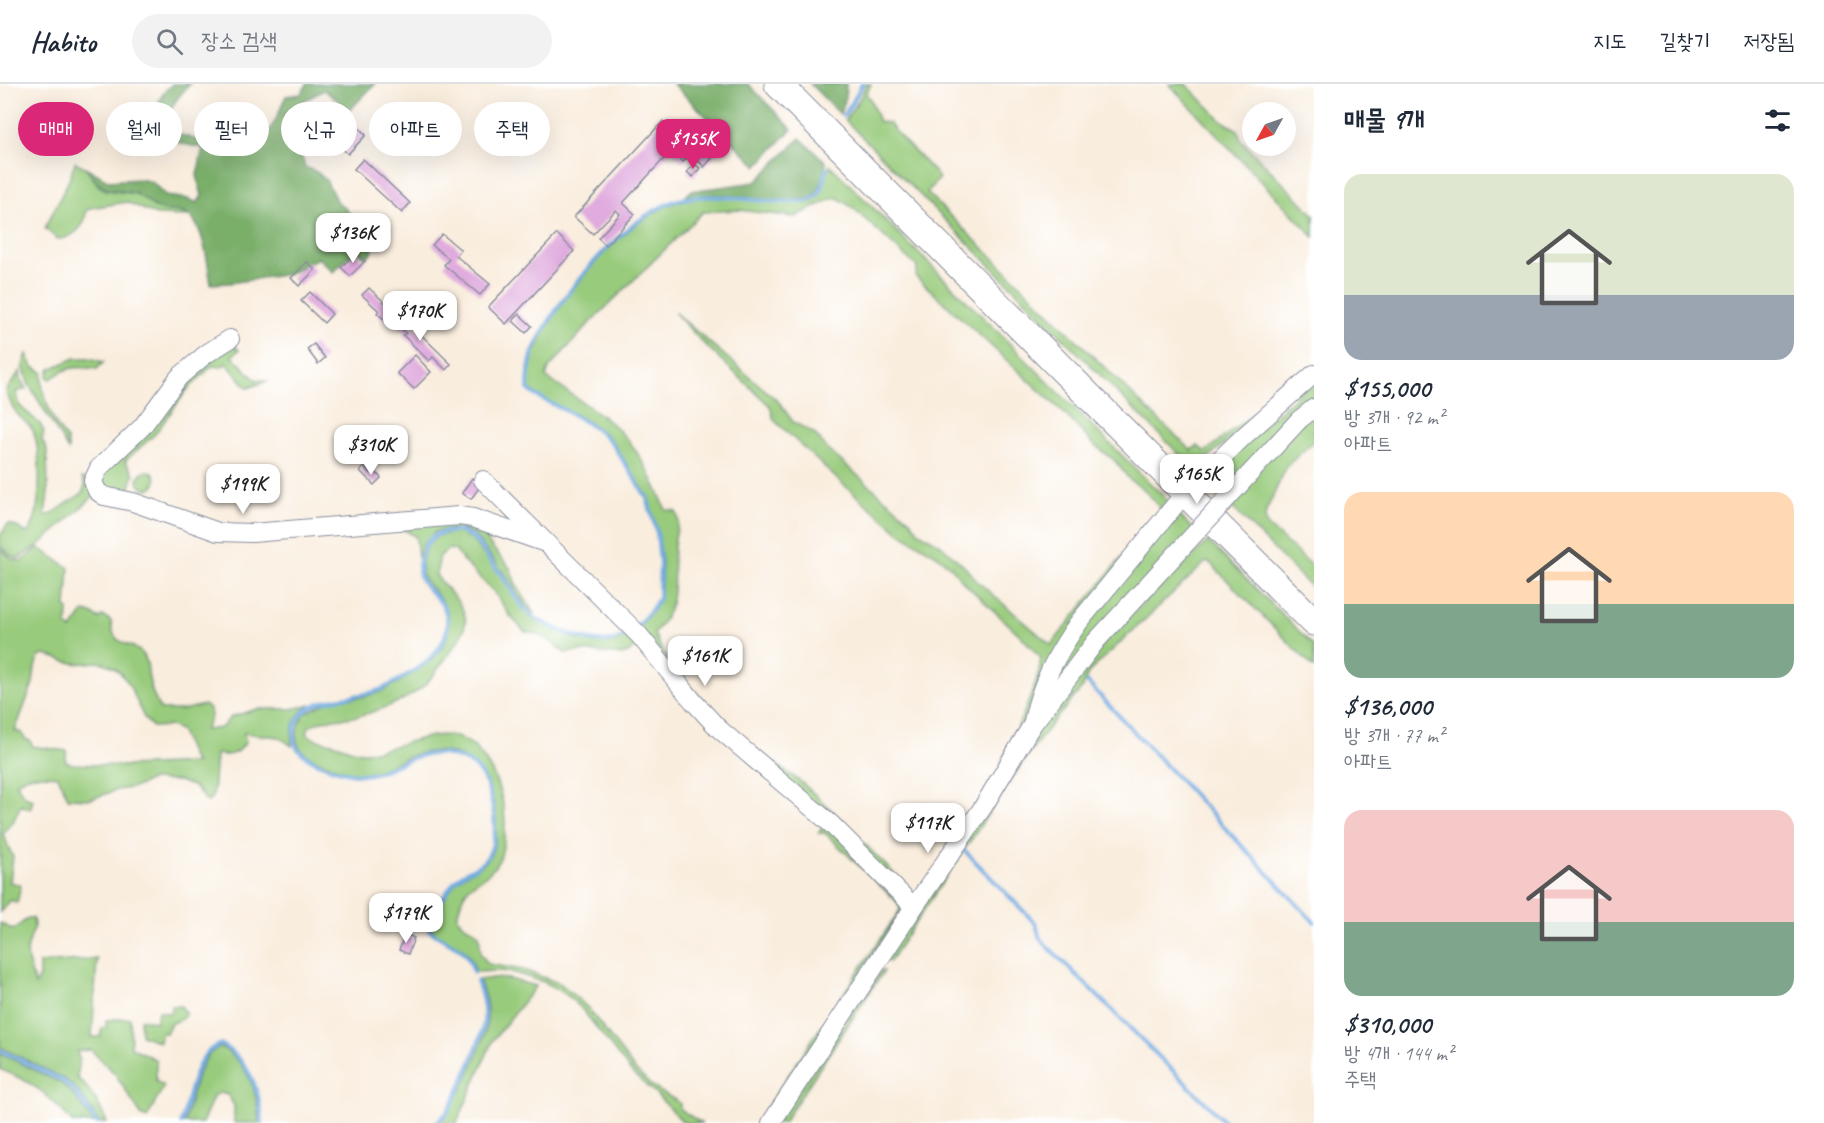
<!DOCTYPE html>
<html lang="ko">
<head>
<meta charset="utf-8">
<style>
  body { margin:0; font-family:Caveat,"Poor Story",sans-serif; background:#f2f2f3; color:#1f2937; height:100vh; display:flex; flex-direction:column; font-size:22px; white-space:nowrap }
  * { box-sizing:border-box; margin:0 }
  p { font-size:20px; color:#747a83 }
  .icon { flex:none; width:33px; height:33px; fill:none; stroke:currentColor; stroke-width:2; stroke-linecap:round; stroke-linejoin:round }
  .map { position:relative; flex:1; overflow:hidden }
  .details { display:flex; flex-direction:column; background:#fff; width:510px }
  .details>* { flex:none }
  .hud { position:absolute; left:18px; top:18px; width:570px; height:54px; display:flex; gap:12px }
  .needle { width:39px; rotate:230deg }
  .tools { position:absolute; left:1242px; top:18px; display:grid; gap:12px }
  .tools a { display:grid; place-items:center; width:54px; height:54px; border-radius:50%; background:#fff; box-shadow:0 6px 24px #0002; font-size:30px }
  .price { position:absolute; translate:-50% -51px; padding:0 14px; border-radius:12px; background:#fff; color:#222; font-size:20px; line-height:39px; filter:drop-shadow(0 2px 3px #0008) }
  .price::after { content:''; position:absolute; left:50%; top:36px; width:18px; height:14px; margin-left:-9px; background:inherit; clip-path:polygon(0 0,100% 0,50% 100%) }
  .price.selected { background:#db2777; color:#fff }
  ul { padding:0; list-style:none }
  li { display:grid; align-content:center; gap:12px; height:318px; padding:0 30px }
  li span { display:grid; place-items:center; height:186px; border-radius:18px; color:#555 }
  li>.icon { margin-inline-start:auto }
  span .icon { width:108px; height:108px; fill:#fffc; stroke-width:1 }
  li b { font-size:26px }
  h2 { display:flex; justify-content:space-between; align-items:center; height:72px; padding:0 30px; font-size:26px }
  .tag { padding:0 21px; border-radius:27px; background:#fff; box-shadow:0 6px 24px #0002; font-size:21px; line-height:54px }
  .tag.selected { background:#db2777; color:#fff }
  header { display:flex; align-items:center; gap:36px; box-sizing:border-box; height:84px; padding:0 30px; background:#fff; border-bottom:2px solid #e0e1e3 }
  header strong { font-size:28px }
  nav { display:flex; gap:33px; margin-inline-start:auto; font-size:21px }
  .search { width:420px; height:54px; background:#f2f2f3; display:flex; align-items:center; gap:15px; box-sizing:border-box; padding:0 21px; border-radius:33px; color:#747a83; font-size:22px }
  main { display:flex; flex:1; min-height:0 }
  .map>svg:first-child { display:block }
  .green { fill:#98cb7b; stroke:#5a7d6c; stroke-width:1.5; fill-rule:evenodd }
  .forest { fill:#7aaf6b; stroke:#4a6f64; stroke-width:1.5 }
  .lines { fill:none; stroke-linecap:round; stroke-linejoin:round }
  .stream { stroke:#72ace3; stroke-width:4 }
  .building { fill:#e0abde }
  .minor-casing { stroke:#8a8e9e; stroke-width:20 }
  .highway-casing { stroke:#8a8e9e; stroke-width:29 }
  .minor { stroke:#fff; stroke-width:18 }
  .highway { stroke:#fff; stroke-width:27 }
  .minor-bridge-casing { stroke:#8a8e9e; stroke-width:20; stroke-linecap:butt }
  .minor-bridge { stroke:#fff; stroke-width:18 }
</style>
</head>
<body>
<header>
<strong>Habito</strong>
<div class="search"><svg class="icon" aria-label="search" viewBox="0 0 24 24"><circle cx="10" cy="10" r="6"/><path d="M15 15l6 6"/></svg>장소 검색</div>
<nav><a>지도</a><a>길찾기</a><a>저장됨</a></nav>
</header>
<main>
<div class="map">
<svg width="1314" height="1039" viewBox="0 0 1314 1039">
  <rect width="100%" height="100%" fill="#fff"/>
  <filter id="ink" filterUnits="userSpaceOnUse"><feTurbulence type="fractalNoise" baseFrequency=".0167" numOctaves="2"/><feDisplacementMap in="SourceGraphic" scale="12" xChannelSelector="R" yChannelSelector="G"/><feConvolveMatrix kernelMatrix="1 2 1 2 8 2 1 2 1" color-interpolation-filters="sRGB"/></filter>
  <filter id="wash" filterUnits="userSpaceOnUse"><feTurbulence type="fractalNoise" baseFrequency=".008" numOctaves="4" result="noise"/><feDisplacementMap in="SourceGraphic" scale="24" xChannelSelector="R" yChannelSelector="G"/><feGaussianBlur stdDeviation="1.35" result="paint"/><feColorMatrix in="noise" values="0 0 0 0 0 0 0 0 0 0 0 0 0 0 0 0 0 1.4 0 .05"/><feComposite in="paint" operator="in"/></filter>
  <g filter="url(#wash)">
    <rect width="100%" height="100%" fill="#f9eddd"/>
    <g class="green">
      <path d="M866,0H871L866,11L870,14L879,38L889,39C903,60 924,74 939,94L927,109L1147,325L1191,366L1198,362L1205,368L1314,282V285L1207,374L1201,377L1187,378L845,36L859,16Z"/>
      <path d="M1169,0H1186L1221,36L1238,46L1241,56L1314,131V153Z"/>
      <path d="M75,78L85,83L99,102L106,106L137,110L158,125L177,127L190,132L156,131L127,118L90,124L86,127C86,143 72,155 57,155L45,144L69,96Z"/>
      <path d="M830,81L1172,421L1103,505L1001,679C1014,649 1038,605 1041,574L1020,551L963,498L952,484L935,470L901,450L837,395L774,336L770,322L703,259L674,228L779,318L793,338L814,349L828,366L910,436L919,448L940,460L964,482L976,496L1051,561L1161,425L1144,406L1129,395L1115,377L1093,360L1064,329L916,193L917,183L852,123L838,114L831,115L795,133L739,126L703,128L588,241L549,284L546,293C574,314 610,332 631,360C645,379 657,404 666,426L675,427C681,434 678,441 676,449C670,473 677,497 671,520C668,531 662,540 654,549C666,585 729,643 759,668C776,681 795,692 810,706C845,738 877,773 911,807L905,806L738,659L638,543L653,526L660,515L662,479L658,449L648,413L612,357C599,343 579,332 561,323C550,318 538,313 529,304C529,292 530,279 535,268C556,216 628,128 685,116C719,109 756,119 790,119C797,119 806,120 813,117C825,110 825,92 830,81Z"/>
      <path d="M233,260L239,266L232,272L255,295L267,297L248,304L226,279L222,283L212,282L187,306L155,350L125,377L134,390L129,406L193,435L102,404L100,389L173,306Z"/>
      <path d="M27,270L33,283L43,288C39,303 49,326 56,340C61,350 70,354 68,366L28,299L23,281Z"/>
      <path d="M75,274H89L104,278L97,285C76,282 68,282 51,295L47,293L50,285Z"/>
      <path d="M20,287L21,296L26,305L16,308L20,322L40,340L44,347L42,356L47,366L48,410L45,431H50L82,409L85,402L82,394L89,397L94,412L37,463L19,474L13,473L0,462V452L8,440L13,441L27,449C43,437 42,361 32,345C30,341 25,338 22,335C13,327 10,318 6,307Z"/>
      <path d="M1314,296V314L1297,329L1314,331V357L1287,382L1266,427L1265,434L1267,441L1314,484V506L1204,395Z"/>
      <circle cx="147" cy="396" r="9"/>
      <path d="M1176,428L1195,447L1054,605L1052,586Z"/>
      <path d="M457,436L542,465L479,445L488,454L489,460L510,484L516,500L535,531L525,522L506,492L473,450L457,444L435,448L423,461L418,474L416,453L405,446L303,452L214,450Z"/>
      <path d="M457,448L470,454L476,461L503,495L522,525L532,534L577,555L590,557L610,559L632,550L639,559L628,569L622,571L581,567L565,569C554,560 540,548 525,548L510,532L494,508L464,478L455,466L449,465L440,472L436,491C445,505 461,516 465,532C468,544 456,561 449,570C440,581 432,596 420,605C405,617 372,630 353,633C336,636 323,633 309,643L307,649C315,659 325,656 336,660C346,663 356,669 366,668C402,666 448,632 478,667C499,691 508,725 504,756C503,764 502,772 498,778C486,799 468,793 460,821C459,825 457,830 458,834C461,842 474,844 479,851L481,870L488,880L524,886L561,900L588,924L635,986L653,1003L680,1019V1025L701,1039H684L654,1008L632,989L581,924L564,909L544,898L512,888L497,887L476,888C466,855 453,864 430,845C430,832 436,828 443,817C448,810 452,801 459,795C466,789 475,786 482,781C499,768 497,739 494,721C485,682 458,659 417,670C401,674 387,685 370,689C355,692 340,685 326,680C298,669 288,659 304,630L331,616L363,613L380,608L399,598L433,574L442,563L447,551L448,529L442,517L423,494L421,483L422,475L426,464L437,452Z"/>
      <path d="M1208,457L1314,562V584L1210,479L1206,478L1088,589L1083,603L1052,639L1028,671L889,878L884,874L1034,647L1110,551Z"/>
      <path d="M0,464L12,475L21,477L39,464L69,484L66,523L68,525L67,542L71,546L84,528L93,530L99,535L103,532L111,537C113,567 131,554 144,572C149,579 147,587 149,595C151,605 155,617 161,626H183L204,621L210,625L211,633L205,646L221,644L231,633L257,625H291L311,621C295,629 290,645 292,662L279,653L244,649L246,658C237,670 230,673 216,670L213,711L208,718L193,702L178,697L151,696L136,703L117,706L91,715L68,714L58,692C44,691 26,688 17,699L23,711L33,716L30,725L21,721L13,738L3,750L13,773L10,798L21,801L17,819L11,816L0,828ZM43,571C54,572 63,578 74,579C82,581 90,578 98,578C117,580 127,595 134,611C140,623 142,636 153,643L171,642L180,646L193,676L196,679L128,682L72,680L65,677L67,667L32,662L31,657L25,655L22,649L15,647L33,599L35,583L38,574Z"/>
      <path d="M825,739L904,822L767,1039H756L900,826L898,819L825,749H818Z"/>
      <path d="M28,834H33C36,848 30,850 28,862C25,875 32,889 35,901L39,892V879L97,875L92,953H100L102,944H106V936L130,934L131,963L156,976V997L164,1002L147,1034L141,1031L116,991L91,966L77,967L79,975L77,994C92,1006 100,1022 107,1039H100L77,1006L64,995L0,963V839L13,846Z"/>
      <path d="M881,886L884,887L783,1039H776Z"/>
      <path d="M493,894L509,895L536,902L493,956L457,1039H439C455,1025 485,959 487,937C489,923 484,909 479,896Z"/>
      <path d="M172,922H181L186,930L179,937L171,939L166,949H161L159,958L141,951L140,935L156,938L158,927L170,929Z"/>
      <path d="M221,963C249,979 258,1009 259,1039H234V1022L228,1011L220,1009L214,1011L202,1039H184C192,1017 196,970 221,963Z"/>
      <path d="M0,969L61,999L73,1010L94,1039H73C48,1010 36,1000 0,985Z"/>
    </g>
    <g class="forest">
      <path d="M172,0H190C177,14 166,25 170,45C194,61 233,59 261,62L277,33L286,12L301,10L307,0H375L350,26L324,6L289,25L284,31L286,46L302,62V73L305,83L317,88L326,96L337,118L346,125L356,140L371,155L373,167L366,174L356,166L333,188L318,174L289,190L230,199L211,200C208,182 204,141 188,131C178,125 166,129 157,124C149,120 143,112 134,109C104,101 106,114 85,83L109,97L140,95L152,98L166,112L189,115L197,119L202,112L197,91L203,64C179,59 149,57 157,24C159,15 165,6 172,0Z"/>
      <path d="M673,0H748L792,45L757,82Z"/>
      <path d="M810,0H846L845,16L840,30Z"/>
      <path d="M800,54L826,78C825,89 822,105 813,112C801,123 729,111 708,111C701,111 693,112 685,113L691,107L756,98Z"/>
    </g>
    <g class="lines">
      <g class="stream">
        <path d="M843,32L853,18L862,0"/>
        <path d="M637,542L652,525L659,514L660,479L657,449L647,414L611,358C597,344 578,333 560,324C549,318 537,314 528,305C528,293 529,280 533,268C553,218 631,122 687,114C721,109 755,119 788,118C795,117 803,119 810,116C822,112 824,96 827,85"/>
        <path d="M1087,598L1314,838"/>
        <path d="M965,767L1036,840L1040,855L1226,1039"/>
        <path d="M474,889C465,857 451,864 429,846C428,832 434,828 441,817C447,809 451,800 458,794C465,787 475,785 482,779C497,766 496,738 492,720C489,706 485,692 474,682C466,676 457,673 448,671C415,665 399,685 370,690C353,694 294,677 294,655C292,606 355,619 384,604C411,590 455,567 446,530C443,515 427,508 421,495C415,481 424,455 438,450C449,447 461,446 470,452C479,458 485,470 491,478C496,485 502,490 506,497C514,510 521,525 535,534C544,540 555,544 565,548C577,553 599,560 611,557C617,556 623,552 629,550"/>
        <path d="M0,966L63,997L75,1008L97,1039"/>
        <path d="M181,1039C190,1014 193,969 221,960C250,977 260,1007 262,1039"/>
        <path d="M436,1039C439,1036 443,1033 446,1030C456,1016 482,955 484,938C486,924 482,910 477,897"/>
      </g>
    </g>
    <g id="blocks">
      <g class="building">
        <path d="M663,37L682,55L689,47L701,58L683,78L671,67L623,119L635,130L606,161L598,154L620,130L616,126L593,150L574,133Z"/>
        <path d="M356,41L366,51L348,70L337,60Z"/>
        <path d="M712,56L721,64L704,83L696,74Z"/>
        <path d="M363,75L410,119L402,129L354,85Z"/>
        <path d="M694,80L700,84L693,93L687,88Z"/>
        <path d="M442,150L461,166L456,172L490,200L480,211L444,181L449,175L432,161Z"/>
        <path d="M557,150L574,167L506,240L488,223Z"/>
        <path d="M356,169L365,177L350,192L341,183Z"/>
        <path d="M307,178L315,186L299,202L291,194Z"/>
        <path d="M369,204L393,226L385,236L377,229L379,227L362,211Z"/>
        <path d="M310,208L332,230L324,239L301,217Z"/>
        <path d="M399,229L451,280L446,286L433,273L429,277L403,251L406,249L392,236Z"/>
        <path d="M519,230L532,242L526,249L513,237Z"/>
        <path d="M314,260L325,274L318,280L307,265Z"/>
        <path d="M415,271L431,288L414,305L397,289Z"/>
        <path d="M364,383L370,389L374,386L381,394L374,401L360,387Z"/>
        <path d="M472,394L481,401L471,415L462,409Z"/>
        <path d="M405,850L414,854L408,870L399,866Z"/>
      </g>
    </g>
  </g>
  <g filter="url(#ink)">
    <use href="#blocks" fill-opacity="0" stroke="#8a8e9e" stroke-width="1.5"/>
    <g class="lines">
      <g class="minor-casing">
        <g id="minor">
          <path d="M230,255L206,270L179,293L142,343L99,384L93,397L97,407L104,412L133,418L218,448L252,449L459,432L473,434L546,459"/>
          <path d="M1299,336L1314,324"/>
          <path d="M483,396L639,551L693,617L718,644L831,740L914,823"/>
          <path d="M1033,637C1041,599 1057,569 1079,538L1185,409L1244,352L1314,290"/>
          <path d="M771,1039L914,823L983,723L1032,641L1096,557L1121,530"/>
        </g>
      </g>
      <g class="highway-casing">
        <path id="highway" d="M778,0L1314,538"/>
      </g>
      <use href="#minor" class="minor"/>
      <use href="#highway" class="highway"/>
      <g class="minor-bridge-casing">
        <path id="minor-bridge" d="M1121,530L1299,336"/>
      </g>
      <use href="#minor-bridge" class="minor-bridge"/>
    </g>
  </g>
</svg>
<div class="tools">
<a><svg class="needle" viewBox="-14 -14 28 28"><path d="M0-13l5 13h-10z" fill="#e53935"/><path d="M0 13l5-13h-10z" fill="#747a83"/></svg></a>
</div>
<b class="price selected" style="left:693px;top:86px">$155K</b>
<b class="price" style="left:353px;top:180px">$136K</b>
<b class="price" style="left:420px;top:258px">$170K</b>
<b class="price" style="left:371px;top:392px">$310K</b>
<b class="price" style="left:1197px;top:421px">$165K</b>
<b class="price" style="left:243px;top:431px">$199K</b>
<b class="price" style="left:705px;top:603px">$161K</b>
<b class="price" style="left:928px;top:770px">$117K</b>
<b class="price" style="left:406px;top:860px">$179K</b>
<div class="hud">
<a class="tag selected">매매</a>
<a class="tag">월세</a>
<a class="tag">필터</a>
<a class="tag">신규</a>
<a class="tag">아파트</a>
<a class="tag">주택</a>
</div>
</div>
<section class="details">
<h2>매물 9개<svg class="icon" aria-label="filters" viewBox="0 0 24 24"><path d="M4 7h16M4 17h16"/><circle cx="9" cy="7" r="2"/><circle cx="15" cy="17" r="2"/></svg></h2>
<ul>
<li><span style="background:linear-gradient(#dfe7d0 65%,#9aa5b1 0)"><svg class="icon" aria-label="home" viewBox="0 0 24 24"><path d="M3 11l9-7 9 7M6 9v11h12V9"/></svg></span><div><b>$155,000</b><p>방 3개 · 92 m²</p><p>아파트</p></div></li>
<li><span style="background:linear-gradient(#ffd9b3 60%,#7fa58c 0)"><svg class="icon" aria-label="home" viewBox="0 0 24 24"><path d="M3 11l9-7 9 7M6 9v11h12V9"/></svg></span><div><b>$136,000</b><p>방 3개 · 77 m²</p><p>아파트</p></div></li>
<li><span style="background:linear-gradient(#f6c9c9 60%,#7fa58c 0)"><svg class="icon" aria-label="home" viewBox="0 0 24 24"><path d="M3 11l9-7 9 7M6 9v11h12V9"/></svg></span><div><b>$310,000</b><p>방 4개 · 144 m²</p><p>주택</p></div></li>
</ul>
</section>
</main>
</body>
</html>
